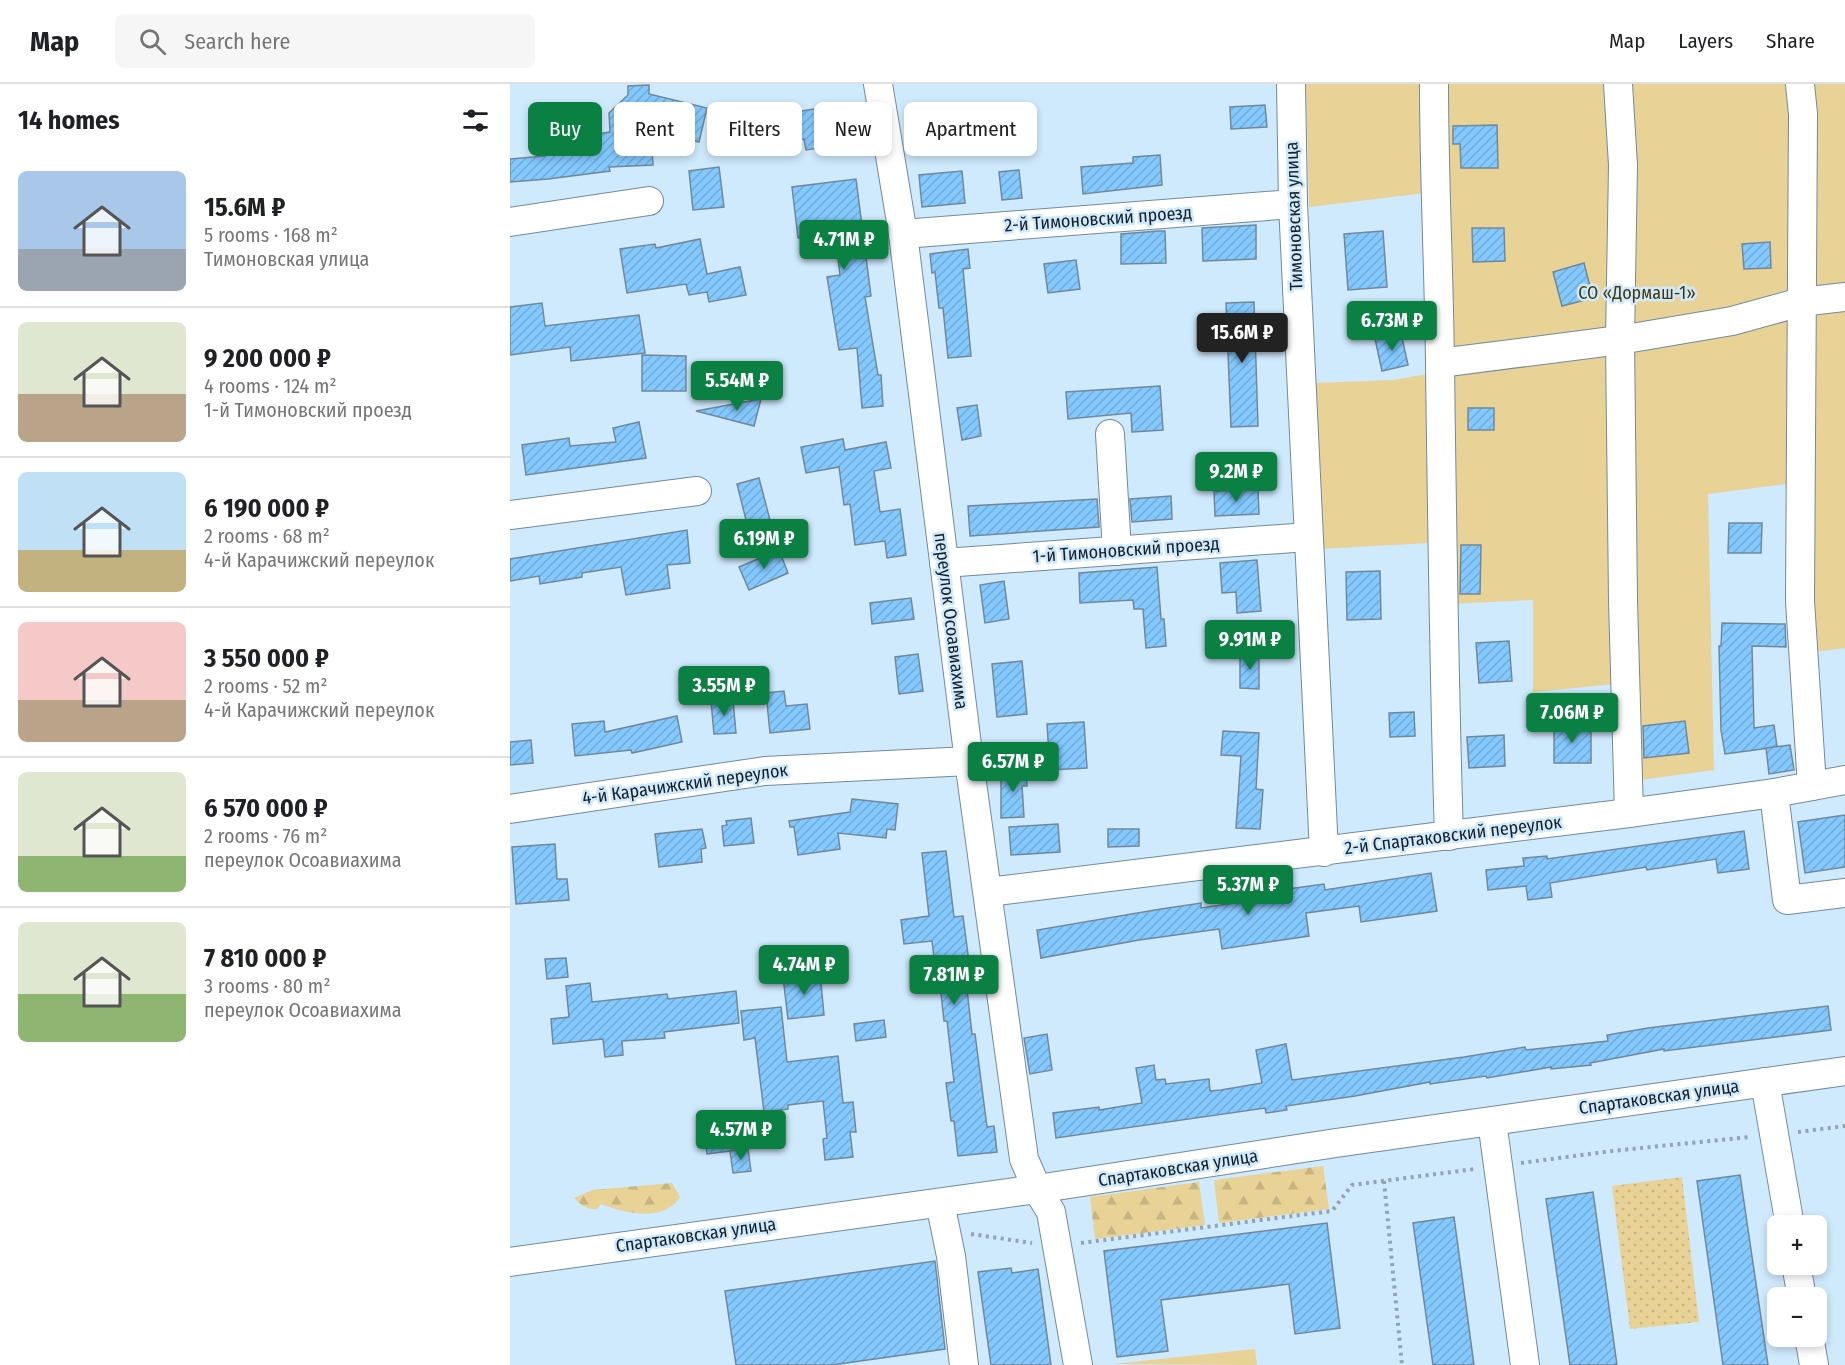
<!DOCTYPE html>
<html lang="en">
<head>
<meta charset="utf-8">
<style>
  body { margin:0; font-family:"Fira Sans Condensed",sans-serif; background:#f6f6f6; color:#202124; height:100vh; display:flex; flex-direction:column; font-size:22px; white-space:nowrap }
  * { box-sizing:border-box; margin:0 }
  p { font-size:20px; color:#757577 }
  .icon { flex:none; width:33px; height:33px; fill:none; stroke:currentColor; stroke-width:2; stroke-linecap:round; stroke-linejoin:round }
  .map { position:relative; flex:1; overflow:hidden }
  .side { display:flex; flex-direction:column; background:#fff; width:510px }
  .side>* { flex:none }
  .banner { position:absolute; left:18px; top:18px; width:570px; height:54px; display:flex; gap:12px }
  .tools { position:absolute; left:1257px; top:1131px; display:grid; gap:12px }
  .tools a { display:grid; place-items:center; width:60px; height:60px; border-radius:9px; background:#fff; box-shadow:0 3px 9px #0003; font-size:30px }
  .price { position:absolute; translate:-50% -51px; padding:0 14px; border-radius:6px; background:#0b8043; color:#fff; font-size:20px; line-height:39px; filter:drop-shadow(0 2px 3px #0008) }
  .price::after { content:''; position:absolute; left:50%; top:36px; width:18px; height:14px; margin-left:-9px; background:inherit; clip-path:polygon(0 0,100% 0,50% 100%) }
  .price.current { background:#222; color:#fff }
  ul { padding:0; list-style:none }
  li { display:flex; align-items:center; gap:18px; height:150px; padding:0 18px }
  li+li { border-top:2px solid #e0e0e0 }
  li span { display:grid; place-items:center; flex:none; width:168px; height:120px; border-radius:9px; color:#555 }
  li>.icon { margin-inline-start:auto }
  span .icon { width:72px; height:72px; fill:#fffc; stroke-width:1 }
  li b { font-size:26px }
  h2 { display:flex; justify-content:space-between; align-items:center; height:72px; padding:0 18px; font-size:26px }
  .pill { padding:0 21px; border-radius:9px; background:#fff; box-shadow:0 3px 9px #0003; font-size:21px; line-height:54px }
  .pill.current { background:#0b8043; color:#fff }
  header { display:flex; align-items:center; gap:36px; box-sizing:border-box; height:84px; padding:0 30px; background:#fff; border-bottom:2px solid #e0e0e0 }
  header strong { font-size:28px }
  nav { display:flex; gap:33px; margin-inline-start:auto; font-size:21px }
  .search { width:420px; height:54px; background:#f6f6f6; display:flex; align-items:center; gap:15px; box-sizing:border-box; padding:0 21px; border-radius:9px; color:#757577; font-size:22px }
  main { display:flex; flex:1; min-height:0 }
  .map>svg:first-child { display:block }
  .forest { fill:url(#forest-firs) }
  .park { fill:url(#park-dots) }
  .garden { fill:#e8d296 }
  .building { fill:url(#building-hatch); stroke:#71889b; stroke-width:1.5 }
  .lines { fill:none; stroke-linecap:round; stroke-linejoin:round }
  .minor-casing { stroke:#728a9c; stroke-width:30 }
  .path { stroke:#90a4b4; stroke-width:4; stroke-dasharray:3 4.5; stroke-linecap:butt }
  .minor { stroke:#fff; stroke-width:28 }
  .labels { text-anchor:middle; stroke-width:5; stroke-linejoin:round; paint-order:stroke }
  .street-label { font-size:18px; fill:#161f26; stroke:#cfe9fd }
  .park-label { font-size:18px; fill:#46380c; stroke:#cfe9fd }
</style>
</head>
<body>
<header>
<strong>Map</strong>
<div class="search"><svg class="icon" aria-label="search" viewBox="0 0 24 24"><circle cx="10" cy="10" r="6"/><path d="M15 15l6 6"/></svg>Search here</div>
<nav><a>Map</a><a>Layers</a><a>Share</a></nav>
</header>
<main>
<section class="side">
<h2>14 homes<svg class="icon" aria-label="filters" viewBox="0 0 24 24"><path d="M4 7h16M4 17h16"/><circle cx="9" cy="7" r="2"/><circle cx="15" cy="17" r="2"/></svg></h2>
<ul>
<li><span style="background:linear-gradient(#a9c7e8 65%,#9aa5b1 0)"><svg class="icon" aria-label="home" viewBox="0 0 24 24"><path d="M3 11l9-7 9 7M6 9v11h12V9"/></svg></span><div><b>15.6M ₽</b><p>5 rooms · 168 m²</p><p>Тимоновская улица</p></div></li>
<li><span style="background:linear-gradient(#dfe7d0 60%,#b9a48a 0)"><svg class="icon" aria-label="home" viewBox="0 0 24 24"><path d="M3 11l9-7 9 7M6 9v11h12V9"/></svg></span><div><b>9 200 000 ₽</b><p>4 rooms · 124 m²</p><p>1-й Тимоновский проезд</p></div></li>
<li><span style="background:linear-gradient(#bfe0f5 65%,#c2b280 0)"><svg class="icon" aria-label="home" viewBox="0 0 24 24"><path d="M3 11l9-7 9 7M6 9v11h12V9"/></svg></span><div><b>6 190 000 ₽</b><p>2 rooms · 68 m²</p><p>4-й Карачижский переулок</p></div></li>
<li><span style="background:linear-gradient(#f6c9c9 65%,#b9a48a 0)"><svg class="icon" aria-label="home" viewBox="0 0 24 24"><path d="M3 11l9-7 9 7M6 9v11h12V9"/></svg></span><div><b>3 550 000 ₽</b><p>2 rooms · 52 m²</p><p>4-й Карачижский переулок</p></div></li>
<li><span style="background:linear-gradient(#dfe7d0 70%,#8fb573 0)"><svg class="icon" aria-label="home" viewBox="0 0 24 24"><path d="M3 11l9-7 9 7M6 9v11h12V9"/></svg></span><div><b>6 570 000 ₽</b><p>2 rooms · 76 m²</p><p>переулок Осоавиахима</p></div></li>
<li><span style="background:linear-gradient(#dfe7d0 60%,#8fb573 0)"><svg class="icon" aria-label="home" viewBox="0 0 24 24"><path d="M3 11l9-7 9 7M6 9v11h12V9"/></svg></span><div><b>7 810 000 ₽</b><p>3 rooms · 80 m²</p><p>переулок Осоавиахима</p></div></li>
</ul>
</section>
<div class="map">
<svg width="1335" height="1281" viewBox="0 0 1335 1281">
  <defs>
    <pattern id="forest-firs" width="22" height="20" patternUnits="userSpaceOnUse" patternTransform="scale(1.5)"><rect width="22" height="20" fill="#e8d296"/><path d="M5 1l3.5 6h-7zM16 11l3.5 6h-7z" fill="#c6b481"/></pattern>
    <pattern id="park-dots" width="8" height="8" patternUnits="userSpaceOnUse" patternTransform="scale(1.5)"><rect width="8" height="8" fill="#e8d296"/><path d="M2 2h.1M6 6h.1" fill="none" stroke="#c6b481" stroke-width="1.8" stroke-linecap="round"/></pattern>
    <pattern id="building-hatch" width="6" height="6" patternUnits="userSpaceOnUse" patternTransform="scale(1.5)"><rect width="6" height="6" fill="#84c9fd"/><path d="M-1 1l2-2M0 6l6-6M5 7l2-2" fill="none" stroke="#71acd9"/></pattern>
  </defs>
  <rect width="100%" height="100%" fill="#cfe9fd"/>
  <g class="forest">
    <path d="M813,1082L819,1125L709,1139L704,1096Z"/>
    <path d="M689,1098L695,1141L585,1155L580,1113Z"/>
    <path d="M162,1099L170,1113C154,1139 114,1129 91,1120L87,1125C76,1126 71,1121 64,1114L82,1106Z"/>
  </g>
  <path class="park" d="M1172,1093L1189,1238L1120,1245L1102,1102Z"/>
  <g class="garden">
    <path d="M796,0H1335V564L1288,570L1284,399L1198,410L1204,686L1108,699L1105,600L1023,608V516L940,520L938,458L808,465L804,299L883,296L923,289L915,109L799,123Z"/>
    <path d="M745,1265L747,1281L603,1280Z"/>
  </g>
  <g class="building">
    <path d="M139,1V10L197,24L189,58L141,46L143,81L99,83L100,87L38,95L0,98V75L35,72L33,58L100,48L99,29L118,11V2Z"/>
    <path d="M755,21L757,43L721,45L720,23Z"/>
    <path d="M324,22L330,61L296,66L294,55L270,59L265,31Z"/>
    <path d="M987,41L988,84H951L950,60H943V42Z"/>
    <path d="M650,71L652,101L573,110L571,83L623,79V73Z"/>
    <path d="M209,83L214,123L183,126L179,87Z"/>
    <path d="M509,86L512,114L492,116L489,88Z"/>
    <path d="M452,87L455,119L412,123L409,91Z"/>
    <path d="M346,95L361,212L355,213L368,291H371L373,322L352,324L347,264L329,266L321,217L317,193L330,191L325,149L288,154L282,103Z"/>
    <path d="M746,141V175L693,177L692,144Z"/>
    <path d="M962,144H994L995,177L963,178Z"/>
    <path d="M649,147H655L656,179L611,180V150Z"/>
    <path d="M873,147L877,203L838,206L834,150Z"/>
    <path d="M190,155L197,190L230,183L236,211L199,218L197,208L179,211L176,200L117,209L110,165L145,160L146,164Z"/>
    <path d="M1260,158L1261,184L1234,185L1232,160Z"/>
    <path d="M458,165L460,184L453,185L461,272L438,274L433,224H429L425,188L422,189L420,170Z"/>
    <path d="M566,176L570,205L538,209L534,180Z"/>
    <path d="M1074,179L1083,214L1052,222L1043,188Z"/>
    <path d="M744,218L748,342L721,343L716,219Z"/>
    <path d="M32,219L35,242L129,231L135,269L61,277L60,263L0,271V223Z"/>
    <path d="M891,249L898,281L872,287L865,255Z"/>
    <path d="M132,271L176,272V307H132Z"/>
    <path d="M650,302L653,346L622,348L621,329L558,335L556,308Z"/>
    <path d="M251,315L244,342L186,327Z"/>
    <path d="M467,321L471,352L452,356L447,324Z"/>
    <rect x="958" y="324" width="26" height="22"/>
    <path d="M129,338L136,374L16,391L12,361L59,354L60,362L106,358L103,344Z"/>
    <path d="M333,355L335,366L376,358L381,384L364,387L370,428L390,425L396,471L377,474L375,457L345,461L340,420L334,421L329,383L296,389L291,363Z"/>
    <path d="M249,394L261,440L258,441L262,450L240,452L227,400Z"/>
    <path d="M748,406L749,430L705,432L704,407Z"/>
    <path d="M661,412L662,435L622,438L620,415Z"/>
    <path d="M587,415L589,443L460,452L458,422Z"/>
    <path d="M1219,439H1252L1251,469H1218Z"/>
    <path d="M177,446L180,479L157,481L160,504L116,511L111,483L72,489V493L30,500L29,492L0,497V475Z"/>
    <path d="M951,461H971L970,510H950Z"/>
    <path d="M269,466L278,489L239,506L229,483Z"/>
    <path d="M747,476L751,527L727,529L726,508L712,509L710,479Z"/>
    <path d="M647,483L651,535H654L656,562L636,564L633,525H624L623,516L570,519L569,489Z"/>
    <path d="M870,487L871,535L837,536L836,488Z"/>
    <path d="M494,497L499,535L475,539L470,501Z"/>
    <path d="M401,514L404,535L362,540L360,519Z"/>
    <path d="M1212,539L1275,540L1276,563L1242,562L1244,644L1264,641L1267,663L1215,670L1211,646L1209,562H1211Z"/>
    <path d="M999,557L1002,597L969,599L966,559Z"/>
    <path d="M730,569H749V605L730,604Z"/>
    <path d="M408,570L413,607L389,610L385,573Z"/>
    <path d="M512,577L517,630L487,633L482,580Z"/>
    <path d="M230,590L231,607L171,612L169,594Z"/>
    <path d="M274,607L276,622L297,620L300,645L260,649L256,609Z"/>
    <path d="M223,616L226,649L204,650L201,617Z"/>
    <path d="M904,628L905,652L880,653L879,629Z"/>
    <path d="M167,632L172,658L122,669L121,666L65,672L62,640L94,637L95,648Z"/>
    <path d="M1175,637L1179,669L1134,674L1133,642Z"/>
    <path d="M574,638L577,684L540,686L537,640Z"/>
    <rect x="1044" y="641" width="37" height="38"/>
    <path d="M713,647L749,649L746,705L753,706L750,745L726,744L731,672L711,671Z"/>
    <path d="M994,651L995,682L959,684L957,653Z"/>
    <path d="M21,656L23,679L0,681V658Z"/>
    <path d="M1280,661L1284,686L1259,690L1256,664Z"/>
    <path d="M516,684L517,702H512L514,733L491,734V686Z"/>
    <path d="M342,715L388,720L385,746L377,745L376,754L328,749L330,765L288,771L284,743H280L279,737L340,728Z"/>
    <path d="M1335,731V783L1295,789L1288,738Z"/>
    <path d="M241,734L244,759L214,762L212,742L217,741L216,737Z"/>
    <path d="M548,740L550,768L501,771L499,743Z"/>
    <path d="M192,745L196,764L191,765L192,778L149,783L145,750Z"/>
    <path d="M598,745H629V762L598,763Z"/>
    <path d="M1234,747L1239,785L1208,789L1206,775L1137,786L1136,783L1040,799L1042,813L1018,816L1016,802L978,806L976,786L1014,782L1013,774L1037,772V775Z"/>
    <path d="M45,760L47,795H57L59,816L6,820L2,763Z"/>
    <path d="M436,767L444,833L453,832L459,878L454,879L462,950H465L477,1043L484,1042L487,1068L448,1072L444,1037H441L436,999L444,998L437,937H434L428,882H425L422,857L394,860L391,836L419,832L412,769Z"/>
    <path d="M921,789L927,827L851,838L849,822L796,829L799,852L712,865L709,845L629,856L531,874L527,846L651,825L691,819V824L772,812L771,806L814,800L815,806Z"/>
    <path d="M56,874L58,893L37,895L35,875Z"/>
    <path d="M310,889L314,931L278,935L273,893Z"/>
    <path d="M80,899L82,918L157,910L158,915L226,907L229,939L154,948L155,954L112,957L113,971L95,973L93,955L43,960L41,935L59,933L56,902Z"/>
    <path d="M1318,922L1321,946L1154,967V965L1080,979L1081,981L1041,985V983L977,994L976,992L920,1000V998L845,1012L776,1022L777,1026L756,1029L755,1024L546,1054L543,1029L589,1023V1026L632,1019L626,984L644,981L646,996L655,995L656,1000L699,995L700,1007L711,1006L752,999L746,966L776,960L782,996L954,973L1015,963L1016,966L1098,957L1097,951L1138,944Z"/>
    <path d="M271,923L277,978L328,972L333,1019L343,1018L346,1048H340L343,1073L315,1076L313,1055L317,1054L313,1017L278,1021V1025L254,1028L245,954L234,956L231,927Z"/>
    <path d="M374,936L376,953L346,957L344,940Z"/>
    <path d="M537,950L542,986L520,990L514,954Z"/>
    <path d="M224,1037L228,1066L197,1070L193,1041Z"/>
    <path d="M238,1065L241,1087L223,1089L220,1067Z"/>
    <path d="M1230,1091L1258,1281H1213L1187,1097Z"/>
    <path d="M1083,1108L1107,1281H1060L1036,1115Z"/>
    <path d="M944,1133L964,1281H923L903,1139Z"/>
    <path d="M817,1139L830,1244L785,1250L779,1200L651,1216L658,1267L607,1273L594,1167Z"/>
    <path d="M425,1177L435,1265L322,1281H226L215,1207Z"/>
    <path d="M501,1184L502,1189L528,1185L541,1281H481L468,1188Z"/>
  </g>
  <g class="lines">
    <g class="minor-casing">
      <g id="minor">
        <path d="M368,0L393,150L459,677L514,1075L527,1105L541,1128L568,1281"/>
        <path d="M781,0L783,120L814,768"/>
        <path d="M924,0C924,94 929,187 930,281C932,438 934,595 939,752"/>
        <path d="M1108,0L1113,81L1110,256L1113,516L1119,729"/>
        <path d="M1290,0L1293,30L1290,517L1302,702"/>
        <path d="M0,138L139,117"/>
        <path d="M393,150L783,120"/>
        <path d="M930,279L1110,256L1222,237L1291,218L1335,213"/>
        <path d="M600,350L607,467"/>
        <path d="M0,431L187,407"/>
        <path d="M434,479L798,453"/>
        <path d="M1264,709L1277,816L1335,809"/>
        <path d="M0,725L255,687L459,677"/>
        <path d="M478,808L1119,729L1264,709L1335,696"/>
        <path d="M1255,998L1280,1142"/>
        <path d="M982,1037L1015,1281"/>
        <path d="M430,1119L441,1172L454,1281"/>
        <path d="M0,1178L527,1105L826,1059L1335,987"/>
        <path d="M1286,1180L1292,1214"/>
        <path d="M1299,1252L1304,1281"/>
      </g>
    </g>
    <g class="path">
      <path d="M1288,1048L1335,1042"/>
      <path d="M1011,1079L1102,1067L1239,1053"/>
      <path d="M874,1097L892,1281"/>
      <path d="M461,1150L522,1159"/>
      <path d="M571,1159L822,1127L842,1101L965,1085"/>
    </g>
    <use href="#minor" class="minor"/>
  </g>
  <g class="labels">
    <g class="street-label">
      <text transform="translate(784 132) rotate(-92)" y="6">Тимоновская улица</text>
      <text transform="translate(588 135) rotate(-4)" y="6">2-й Тимоновский проезд</text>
      <text transform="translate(616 466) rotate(-4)" y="6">1-й Тимоновский проезд</text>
      <text transform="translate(441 537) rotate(83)" y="6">переулок Осоавиахима</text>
      <text transform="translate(175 700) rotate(-8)" y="6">4-й Карачижский переулок</text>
      <text transform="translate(943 751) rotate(-7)" y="6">2-й Спартаковский переулок</text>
      <text transform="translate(1149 1013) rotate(-8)" y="6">Спартаковская улица</text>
      <text transform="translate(668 1084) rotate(-9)" y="6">Спартаковская улица</text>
      <text transform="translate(186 1151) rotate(-8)" y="6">Спартаковская улица</text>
    </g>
    <g class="park-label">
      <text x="1127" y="215">СО «Дормаш-1»</text>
    </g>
  </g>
</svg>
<div class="tools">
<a>+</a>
<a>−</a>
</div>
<b class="price" style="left:334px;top:187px">4.71M ₽</b>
<b class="price" style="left:882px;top:268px">6.73M ₽</b>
<b class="price current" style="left:732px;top:280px">15.6M ₽</b>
<b class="price" style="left:227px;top:328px">5.54M ₽</b>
<b class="price" style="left:726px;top:419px">9.2M ₽</b>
<b class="price" style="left:254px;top:486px">6.19M ₽</b>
<b class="price" style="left:740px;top:587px">9.91M ₽</b>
<b class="price" style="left:214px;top:633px">3.55M ₽</b>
<b class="price" style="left:1062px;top:660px">7.06M ₽</b>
<b class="price" style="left:503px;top:709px">6.57M ₽</b>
<b class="price" style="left:738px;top:832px">5.37M ₽</b>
<b class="price" style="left:294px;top:912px">4.74M ₽</b>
<b class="price" style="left:444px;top:922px">7.81M ₽</b>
<b class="price" style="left:231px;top:1077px">4.57M ₽</b>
<div class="banner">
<a class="pill current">Buy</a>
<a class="pill">Rent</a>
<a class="pill">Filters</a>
<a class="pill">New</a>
<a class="pill">Apartment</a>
</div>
</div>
</main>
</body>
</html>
